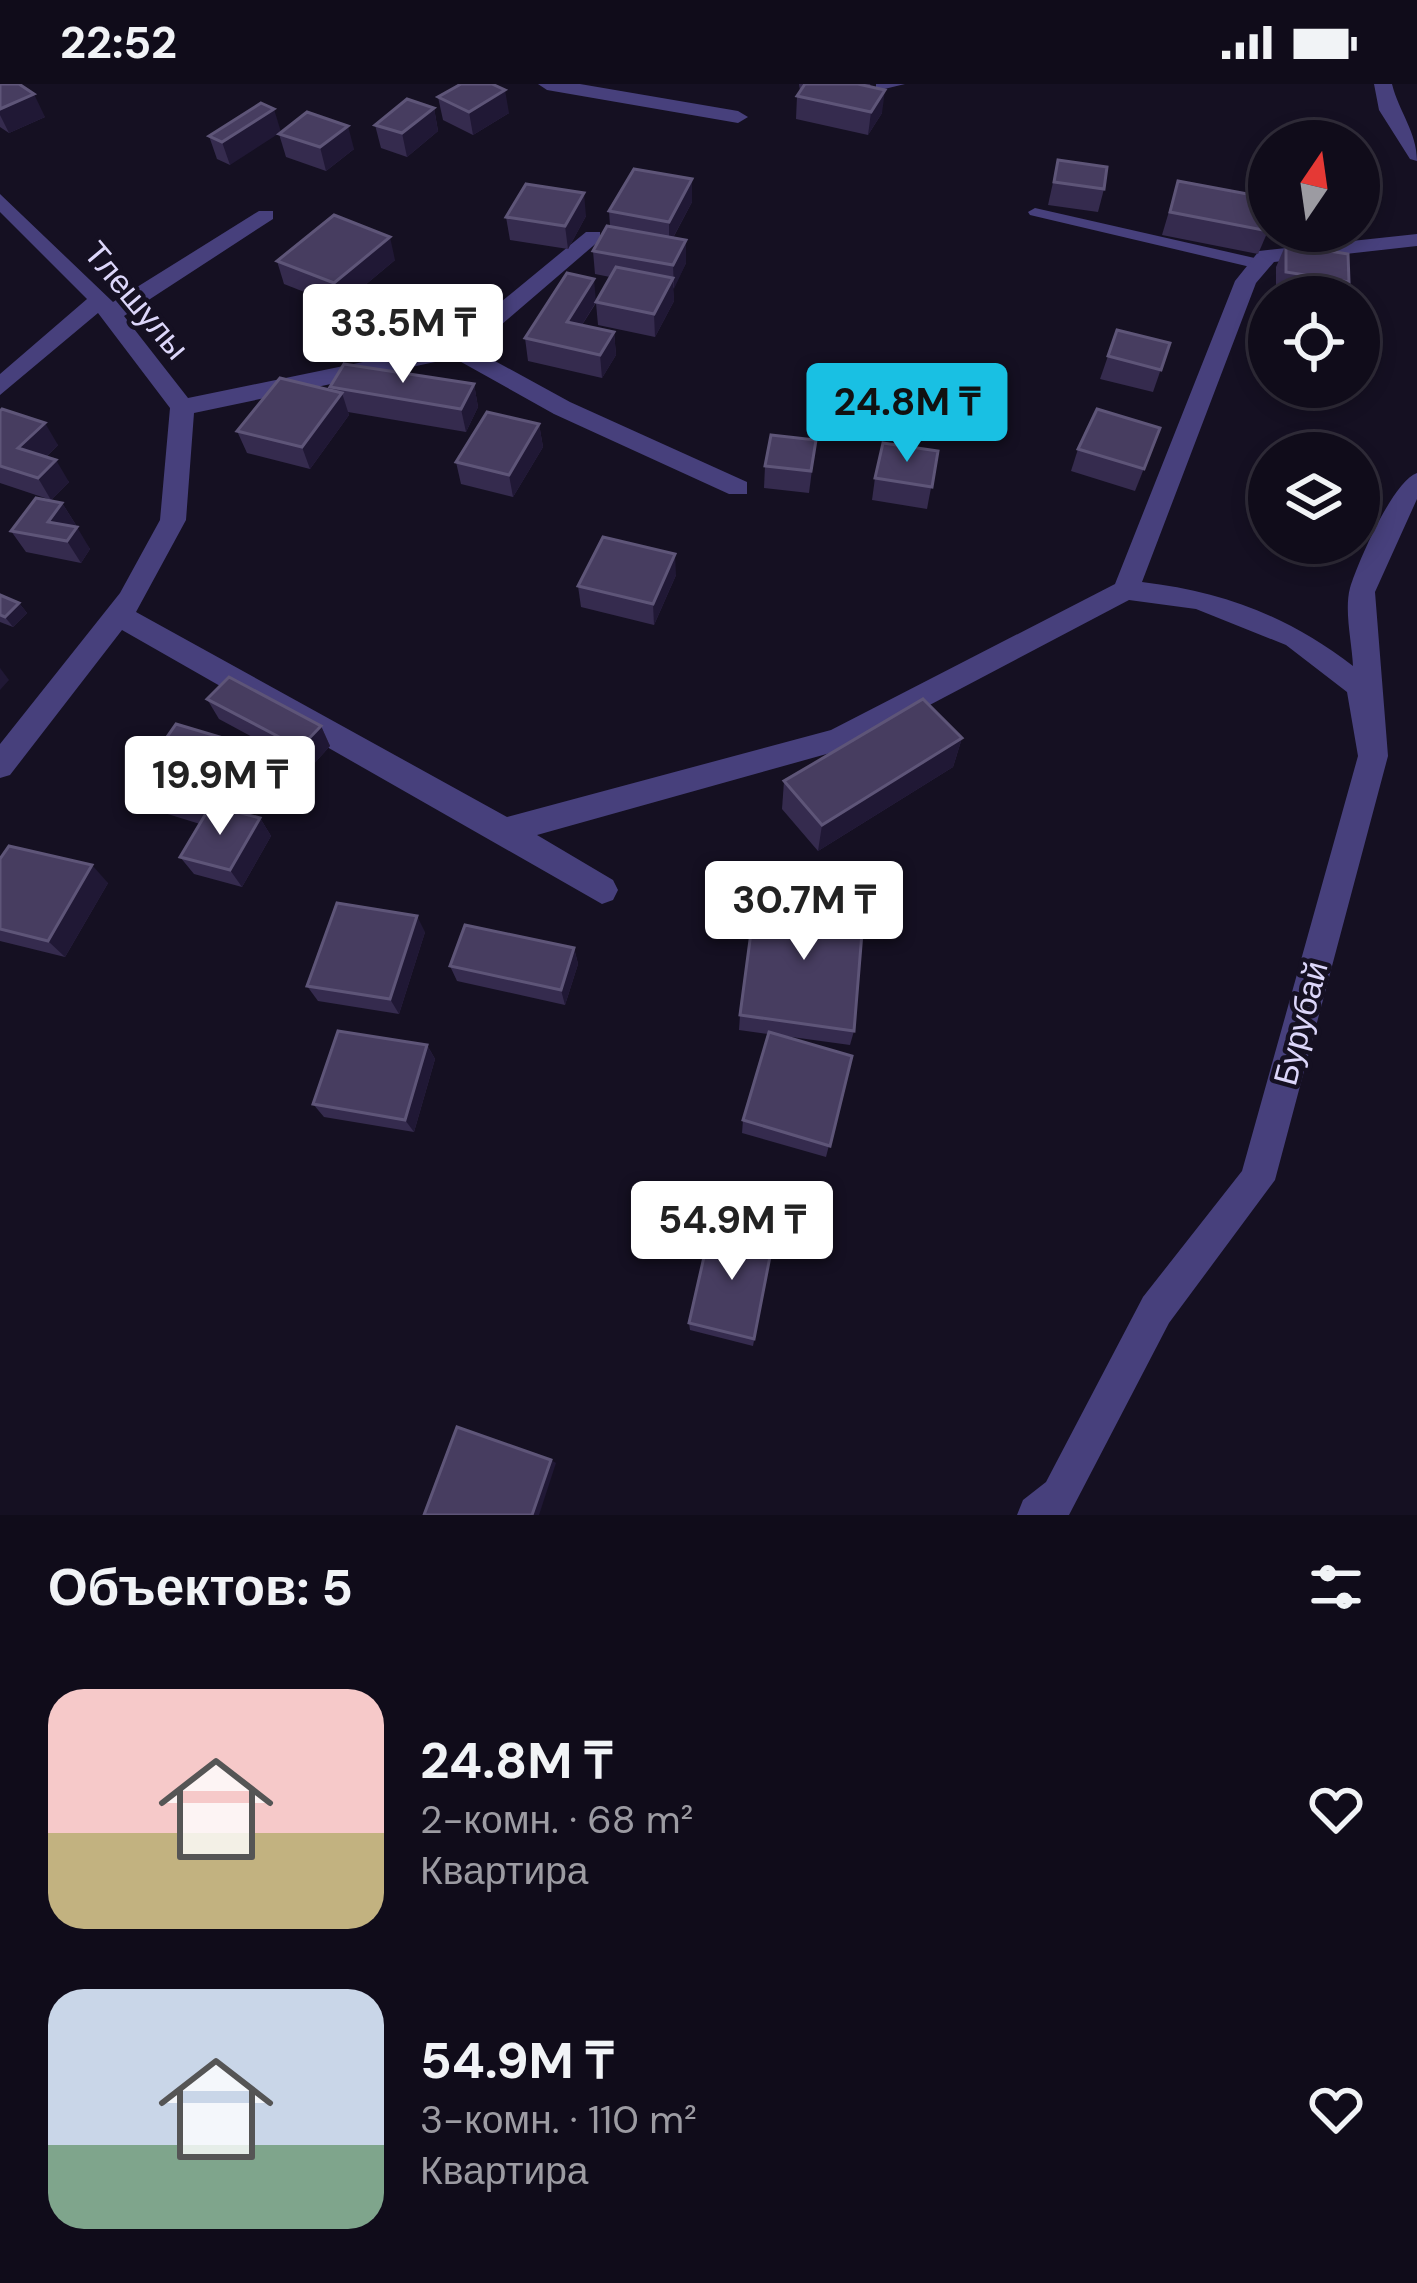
<!DOCTYPE html>
<html lang="ru">
<head>
<meta charset="utf-8">
<style>
  body { margin:0; font-family:"DM Sans",sans-serif; background:#191523; color:#f1f3f6; height:100vh; display:flex; flex-direction:column; font-size:45px; white-space:nowrap }
  * { box-sizing:border-box; margin:0 }
  p { font-size:39px; color:#9c9ba2 }
  .icon { flex:none; width:66px; height:66px; fill:none; stroke:currentColor; stroke-width:2; stroke-linecap:round; stroke-linejoin:round }
  .map { position:relative; height:1431px; overflow:hidden }
  .details { display:flex; flex-direction:column; background:#100c1a; flex:1 }
  .details>* { flex:none }
  .needle { width:78px; rotate:13deg }
  .tools { position:absolute; left:1248px; top:36px; display:grid; gap:24px }
  .tools a { display:grid; place-items:center; width:132px; height:132px; border-radius:50%; background:#100c1a; box-shadow:0 6px 18px #0003,0 0 0 3px #302c39; font-size:60px }
  .price { position:absolute; translate:-50% -102px; padding:0 27px; border-radius:12px; background:#fff; color:#222; font-size:39px; line-height:78px; filter:drop-shadow(0 3px 6px #0008) }
  .price::after { content:''; position:absolute; left:50%; top:72px; width:36px; height:27px; margin-left:-18px; background:inherit; clip-path:polygon(0 0,100% 0,50% 100%) }
  .price.on { background:#19c0e3; color:#111 }
  ul { padding:0; list-style:none }
  li { display:flex; align-items:center; gap:36px; height:300px; padding:0 48px }
  li span { display:grid; place-items:center; flex:none; width:336px; height:240px; border-radius:36px; color:#555 }
  li>.icon { margin-inline-start:auto }
  span .icon { width:144px; height:144px; fill:#fffc; stroke-width:1 }
  li b { font-size:51px }
  h2 { display:flex; justify-content:space-between; align-items:center; height:144px; padding:0 48px; font-size:51px }
  .status { display:flex; justify-content:space-between; align-items:center; height:84px; padding:0 60px; background:#100c1a; direction:ltr }
  .status svg { height:33px; fill:currentColor }
  .map>svg:first-child { display:block }
  .lines { fill:none; stroke-linecap:round; stroke-linejoin:round }
  .lane { fill:#47407c; fill-rule:evenodd }
  .street { fill:#47407c; fill-rule:evenodd }
  .wall { fill:#352b4e }
  .shaded-wall { fill:#201835 }
  .building { fill:#473d60; stroke:#5e5578; stroke-width:3 }
  .labels { text-anchor:middle; stroke-width:9; stroke-linejoin:round; paint-order:stroke }
  .street-label { font-size:33px; fill:#dcd6fa; stroke:#151022 }
</style>
</head>
<body>
<div class="status"><b>22:52</b><svg viewBox="0 0 49 12"><path d="M0 12V9h3v3zM5 12V6h3v6zM10 12V3h3v9zM15 12V0h3v12zM26 1h20v11H26zM47 4h2v5h-2z"/></svg></div>
<div class="map">
<svg width="1417" height="1431" viewBox="0 0 1417 1431">
  <rect width="100%" height="100%" fill="#151022"/>
  <g class="lines">
    <path class="lane" d="M1035,124L1259,175L1267,180L1259,185L1030,131L1028,128Z"/>
    <g class="street">
      <path d="M538,0H580L738,27L748,33L738,39L547,6Z"/>
      <path d="M876,0H905L876,7Z"/>
      <path d="M1374,0H1392C1399,28 1417,48 1417,77L1410,75L1379,26Z"/>
      <path d="M0,110L113,218L259,127H273V135L124,232L188,314L450,260L586,148H600V156L473,265L570,318L747,398V410H729L554,330L454,274L194,329L186,436L136,528L507,733L831,646L1115,500L1235,197L1259,167L1417,150V162L1274,178L1256,199L1142,498C1224,508 1288,532 1353,582C1352,559 1344,526 1350,504C1358,478 1393,397 1417,389V415L1375,508L1388,672L1275,1096L1169,1239L1069,1431H1017L1023,1416L1046,1398L1143,1213L1242,1087L1358,672L1347,608L1286,561L1196,525L1129,516L848,664L537,751L613,796L618,806L613,816L602,820L122,546L10,691L0,694V660L120,509L160,436L170,324L98,229L0,311V290L87,215L0,128Z"/>
    </g>
  </g>
  <g class="wall">
    <path d="M0,0L45,33L9,49L0,43Z"/>
    <path d="M799,0H870L882,29L868,51L796,35L797,12L800,7Z"/>
    <path d="M438,13L509,29L473,51L443,36Z"/>
    <path d="M261,19L230,81L217,75L209,52Z"/>
    <path d="M434,24L438,47L407,73L381,64L375,41Z"/>
    <path d="M279,50L354,65L326,87L286,73Z"/>
    <path d="M1058,76L1104,105L1098,128L1048,121Z"/>
    <path d="M692,95V118L673,154L686,156V179L673,205L674,217L655,253L598,241L596,219L582,241L614,248L616,271L602,294L528,277L525,254L596,217L610,193L595,190L593,167L610,142L609,127Z"/>
    <path d="M1178,97L1268,147L1258,170L1162,151Z"/>
    <path d="M586,132L568,165L510,156L506,133Z"/>
    <path d="M1286,160L1349,198L1342,213L1276,211V183Z"/>
    <path d="M395,176L340,222L284,200L277,177Z"/>
    <path d="M1117,246L1170,259L1153,308L1100,295Z"/>
    <path d="M474,300L478,323L466,348L348,328L349,331L310,385L247,369L237,347L330,306V303Z"/>
    <path d="M0,327L58,361L46,373L69,398L51,416L0,399Z"/>
    <path d="M539,340L543,363L513,413L461,400L456,378Z"/>
    <path d="M1160,344L1135,407L1071,387L1078,365Z"/>
    <path d="M938,367L927,425L872,416L875,394Z"/>
    <path d="M813,378L809,409L764,404L765,382Z"/>
    <path d="M62,419L76,441L74,443L90,465L81,479L26,468L11,447Z"/>
    <path d="M676,491L654,541L581,523L578,502Z"/>
    <path d="M0,511L19,519L27,529L13,543L0,538Z"/>
    <path d="M207,615L321,642L330,662L310,684L219,635Z"/>
    <path d="M962,654L953,683L818,767L782,725L784,697Z"/>
    <path d="M247,661L258,680L229,726L260,734L271,752L242,803L194,790L180,773L200,740L145,723L131,705Z"/>
    <path d="M0,775L108,799L65,873L0,857Z"/>
    <path d="M425,848L399,930L318,917L307,902Z"/>
    <path d="M574,864L578,880L565,921L457,897L450,882Z"/>
    <path d="M740,931L854,947L850,961L777,951L852,972L826,1073L742,1049L743,1036L768,950L739,946Z"/>
    <path d="M427,961L435,975L414,1048L324,1033L313,1020Z"/>
    <path d="M773,1157L753,1262L690,1246L689,1239Z"/>
  </g>
  <g class="shaded-wall">
    <path d="M505,6L509,29L473,51L469,28Z"/>
    <path d="M885,6L882,29L868,51L871,28Z"/>
    <path d="M34,10L45,33L9,49L0,31V25Z"/>
    <path d="M434,24L438,47L407,73L402,49Z"/>
    <path d="M274,25L281,48L230,81L222,58Z"/>
    <path d="M348,42L354,65L326,87L320,63Z"/>
    <path d="M692,95V118L669,161V138Z"/>
    <path d="M584,109L586,132L568,165L565,142Z"/>
    <path d="M390,153L395,176L340,222L334,199Z"/>
    <path d="M686,156V179L674,205L673,181Z"/>
    <path d="M673,194L674,217L655,253L654,230Z"/>
    <path d="M594,195L596,218L570,260L567,238Z"/>
    <path d="M614,248L616,271L602,294L600,271Z"/>
    <path d="M474,300L478,323L466,348L461,325Z"/>
    <path d="M342,309L349,331L310,385L302,363Z"/>
    <path d="M45,339L58,361L32,386L18,364Z"/>
    <path d="M539,340L543,363L513,413L509,391Z"/>
    <path d="M56,376L69,398L51,416L38,394Z"/>
    <path d="M62,419L76,441L64,457L48,438Z"/>
    <path d="M77,443L90,465L81,479L67,457Z"/>
    <path d="M675,470L676,491L654,541L653,520Z"/>
    <path d="M19,519L27,529L13,543L5,533Z"/>
    <path d="M0,584L9,596L0,606Z"/>
    <path d="M321,642L330,662L310,684L300,664Z"/>
    <path d="M962,654L953,683L818,767L822,741Z"/>
    <path d="M247,661L258,680L217,745L205,726Z"/>
    <path d="M260,734L271,752L242,803L230,786Z"/>
    <path d="M92,781L108,799L65,873L48,857Z"/>
    <path d="M417,832L425,848L399,930L390,915Z"/>
    <path d="M574,864L578,880L565,921L561,906Z"/>
    <path d="M427,961L435,975L414,1048L405,1036Z"/>
    <path d="M551,1376L556,1379L539,1431H532Z"/>
  </g>
  <g class="building">
    <path d="M0,0H19L34,10L0,25Z"/>
    <path d="M461,0H492L505,6L469,28L438,13Z"/>
    <path d="M805,0H858L885,6L871,28L797,12Z"/>
    <path d="M407,15L434,24L402,49L375,41Z"/>
    <path d="M261,19L274,25L222,58L209,52Z"/>
    <path d="M307,28L348,42L320,63L279,50Z"/>
    <path d="M1058,76L1107,83L1104,105L1054,98Z"/>
    <path d="M634,85L692,95L669,138L609,127Z"/>
    <path d="M1178,97L1269,114L1268,147L1170,128Z"/>
    <path d="M526,100L584,109L565,142L506,133Z"/>
    <path d="M334,131L390,153L334,199L277,177Z"/>
    <path d="M607,142L686,156L673,181L593,167Z"/>
    <path d="M1286,160L1348,170L1349,198L1286,188Z"/>
    <path d="M616,183L673,194L654,230L596,218Z"/>
    <path d="M567,189L594,195L567,238L614,248L600,271L525,254Z"/>
    <path d="M1117,246L1170,259L1161,286L1108,272Z"/>
    <path d="M344,280L474,300L461,325L330,303Z"/>
    <path d="M280,294L342,309L302,363L237,347Z"/>
    <path d="M2,325L45,339L18,364L56,376L38,394L0,382V327Z"/>
    <path d="M1097,325L1160,344L1144,385L1078,365Z"/>
    <path d="M487,328L539,340L509,391L456,378Z"/>
    <path d="M771,351L816,356L811,387L765,382Z"/>
    <path d="M883,359L938,367L932,403L875,394Z"/>
    <path d="M36,414L62,419L48,438L77,443L67,457L11,447Z"/>
    <path d="M603,453L675,470L653,520L578,502Z"/>
    <path d="M0,511L19,519L5,533L0,531Z"/>
    <path d="M229,593L321,642L300,664L207,615Z"/>
    <path d="M923,615L962,654L822,741L784,697Z"/>
    <path d="M176,640L247,661L205,726L131,705Z"/>
    <path d="M211,721L260,734L230,786L180,773Z"/>
    <path d="M9,762L92,781L48,857L0,845V775Z"/>
    <path d="M756,811L864,824L854,947L740,931Z"/>
    <path d="M337,819L417,832L390,915L307,902Z"/>
    <path d="M465,841L574,864L561,906L450,882Z"/>
    <path d="M338,947L427,961L405,1036L313,1020Z"/>
    <path d="M769,948L852,972L830,1062L743,1036Z"/>
    <path d="M711,1142L773,1157L754,1255L689,1239Z"/>
    <path d="M457,1343L551,1376L532,1431H424Z"/>
  </g>
  <g class="labels">
    <g class="street-label">
      <text transform="translate(137 216) rotate(50)" y="12">Тлешулы</text>
      <text transform="translate(1300 939) rotate(-75)" y="12">Бурубай</text>
    </g>
  </g>
</svg>
<div class="tools">
<a><svg class="needle" viewBox="-14 -14 28 28"><path d="M0-13l5 13h-10z" fill="#e53935"/><path d="M0 13l5-13h-10z" fill="#9c9ba2"/></svg></a>
<a><svg class="icon" aria-label="locate" viewBox="0 0 24 24"><circle cx="12" cy="12" r="6"/><path d="M12 2v4M12 18v4M2 12h4M18 12h4"/></svg></a>
<a><svg class="icon" aria-label="layers" viewBox="0 0 24 24"><path d="M12 4l9 5-9 5-9-5zM3 14l9 5 9-5"/></svg></a>
</div>
<b class="price" style="left:403px;top:302px">33.5M ₸</b>
<b class="price on" style="left:907px;top:381px">24.8M ₸</b>
<b class="price" style="left:220px;top:754px">19.9M ₸</b>
<b class="price" style="left:804px;top:879px">30.7M ₸</b>
<b class="price" style="left:732px;top:1199px">54.9M ₸</b>
</div>
<section class="details">
<h2>Объектов: 5<svg class="icon" aria-label="filters" viewBox="0 0 24 24"><path d="M4 7h16M4 17h16"/><circle cx="9" cy="7" r="2"/><circle cx="15" cy="17" r="2"/></svg></h2>
<ul>
<li><span style="background:linear-gradient(#f6c9c9 60%,#c2b280 0)"><svg class="icon" aria-label="home" viewBox="0 0 24 24"><path d="M3 11l9-7 9 7M6 9v11h12V9"/></svg></span><div><b>24.8M ₸</b><p>2-комн. · 68 m²</p><p>Квартира</p></div><svg class="icon" aria-label="heart" viewBox="0 0 24 24"><path d="M12 20l-8-8c-3-5 5-10 8-4 3-6 11-1 8 4z"/></svg></li>
<li><span style="background:linear-gradient(#c9d6e8 65%,#7fa58c 0)"><svg class="icon" aria-label="home" viewBox="0 0 24 24"><path d="M3 11l9-7 9 7M6 9v11h12V9"/></svg></span><div><b>54.9M ₸</b><p>3-комн. · 110 m²</p><p>Квартира</p></div><svg class="icon" aria-label="heart" viewBox="0 0 24 24"><path d="M12 20l-8-8c-3-5 5-10 8-4 3-6 11-1 8 4z"/></svg></li>
</ul>
</section>
</body>
</html>
